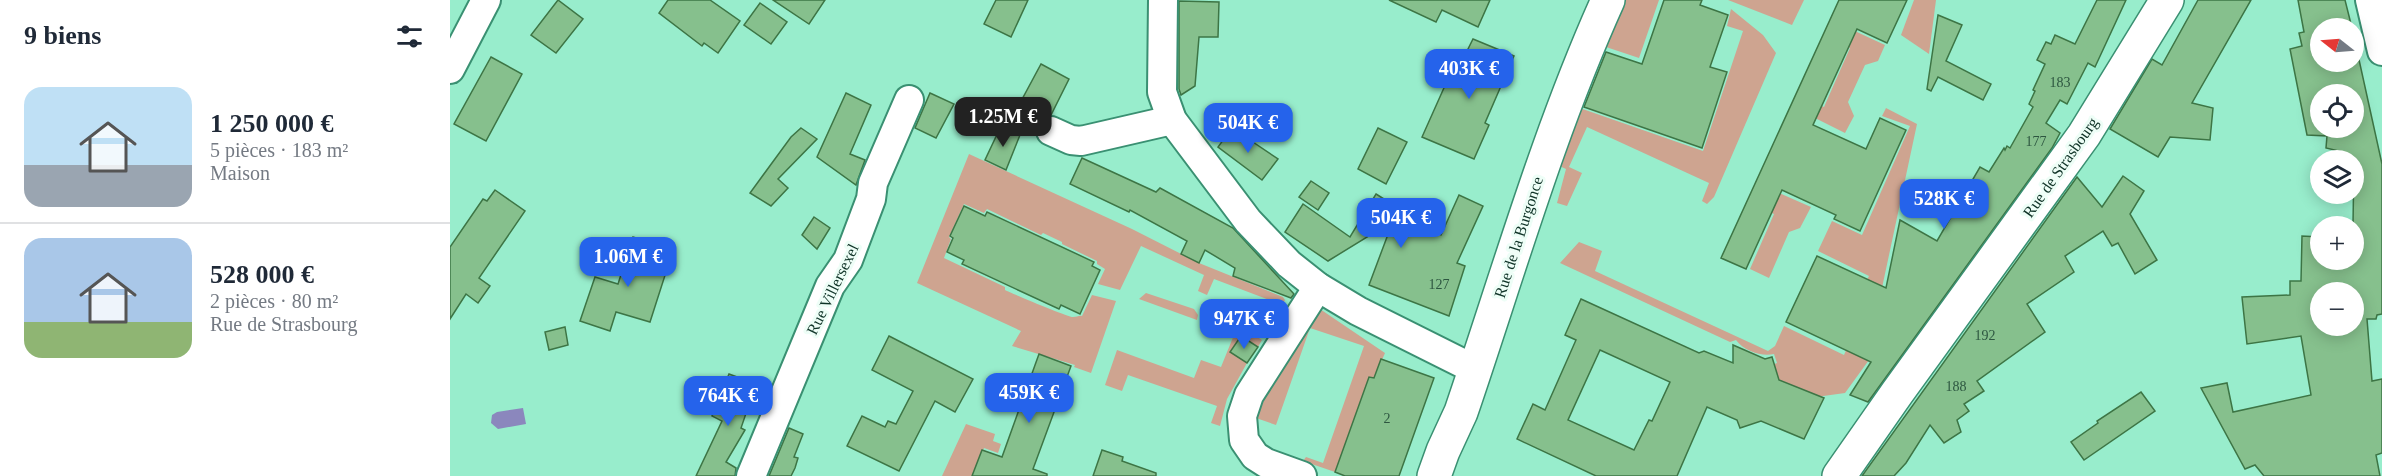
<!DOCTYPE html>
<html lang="fr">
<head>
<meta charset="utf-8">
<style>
  body { margin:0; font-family:"Times New Roman",serif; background:#f6f6f7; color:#1f2937; height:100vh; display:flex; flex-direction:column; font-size:22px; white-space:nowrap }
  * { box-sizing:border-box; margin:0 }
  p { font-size:20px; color:#747a83 }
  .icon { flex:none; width:33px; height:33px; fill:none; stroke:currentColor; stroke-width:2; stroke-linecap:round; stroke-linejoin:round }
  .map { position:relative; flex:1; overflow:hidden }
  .details { display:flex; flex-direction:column; background:#fff; width:450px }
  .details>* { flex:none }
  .needle { width:39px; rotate:287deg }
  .fabs { position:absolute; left:1860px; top:18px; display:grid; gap:12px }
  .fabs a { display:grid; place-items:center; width:54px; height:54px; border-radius:50%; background:#fff; box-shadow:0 3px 15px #0003; font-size:30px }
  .price { position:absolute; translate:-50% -51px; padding:0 14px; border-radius:12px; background:#2563eb; color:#fff; font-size:20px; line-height:39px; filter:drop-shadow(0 2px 3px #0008) }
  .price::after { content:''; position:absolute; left:50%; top:36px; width:18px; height:14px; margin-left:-9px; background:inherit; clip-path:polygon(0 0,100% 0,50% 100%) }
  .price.active { background:#222; color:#fff }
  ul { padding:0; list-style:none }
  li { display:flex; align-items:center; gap:18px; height:150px; padding:0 24px }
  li+li { border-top:2px solid #e0e1e3 }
  li span { display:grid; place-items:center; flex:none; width:168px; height:120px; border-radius:18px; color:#555 }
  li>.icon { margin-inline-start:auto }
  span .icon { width:72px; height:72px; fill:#fffc; stroke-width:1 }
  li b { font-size:26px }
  h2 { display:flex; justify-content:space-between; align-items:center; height:72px; padding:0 24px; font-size:26px }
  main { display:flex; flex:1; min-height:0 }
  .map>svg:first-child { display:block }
  .green { fill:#cea490 }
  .water { fill:#8b87bd }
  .building { fill:#86c08d; stroke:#3d7545; stroke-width:1.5; fill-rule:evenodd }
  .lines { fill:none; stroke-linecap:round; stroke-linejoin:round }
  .minor-casing { stroke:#3a9072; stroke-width:32 }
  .tertiary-casing { stroke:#3a9072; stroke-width:36 }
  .minor { stroke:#fff; stroke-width:28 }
  .tertiary { stroke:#fff; stroke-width:33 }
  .labels { text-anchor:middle; stroke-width:6; stroke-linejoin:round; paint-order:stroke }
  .number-label { font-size:14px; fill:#2d5640 }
  .street-label { font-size:16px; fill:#0f3327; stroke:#eefef7 }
</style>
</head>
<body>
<main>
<section class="details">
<h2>9 biens<svg class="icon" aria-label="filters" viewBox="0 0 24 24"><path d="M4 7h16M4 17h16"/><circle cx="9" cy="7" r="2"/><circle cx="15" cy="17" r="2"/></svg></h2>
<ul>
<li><span style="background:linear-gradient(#bfe0f5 65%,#9aa5b1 0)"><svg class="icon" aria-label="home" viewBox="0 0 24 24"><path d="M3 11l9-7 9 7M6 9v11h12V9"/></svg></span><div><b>1 250 000 €</b><p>5 pièces · 183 m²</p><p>Maison</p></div></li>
<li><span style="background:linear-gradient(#a9c7e8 70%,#8fb573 0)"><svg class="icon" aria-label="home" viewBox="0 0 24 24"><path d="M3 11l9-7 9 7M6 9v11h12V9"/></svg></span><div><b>528 000 €</b><p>2 pièces · 80 m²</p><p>Rue de Strasbourg</p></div></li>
</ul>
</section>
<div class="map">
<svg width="1932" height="476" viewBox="0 0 1932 476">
  <rect width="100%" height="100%" fill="#98edcc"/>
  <g class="green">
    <path d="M1169,0H1209L1189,58L1150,45Z"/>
    <path d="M1278,0H1354L1342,25Z"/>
    <path d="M1464,0H1486L1479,54L1451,35Z"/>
    <path d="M1281,9L1313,35L1326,53L1264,197L1257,204L1252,201L1259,183L1137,127L1119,167L1132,173L1117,206L1107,203L1116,169L1105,164L1124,106L1253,151L1293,31L1277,26Z"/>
    <path d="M1381,20L1435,45L1428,61L1415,65L1398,102L1404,116L1395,133L1359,115L1346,95L1374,107L1400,48L1373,35Z"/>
    <path d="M1436,108L1467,124L1420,344L1427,349L1395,393L1366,397L1316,374L1319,366L1327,363L1324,354C1312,357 1294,351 1286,340L1280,342L1110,263L1129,242L1152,251L1145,271L1318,351L1325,346L1334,326L1394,355L1409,320L1399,315L1419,276L1368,251L1382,221L1412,235L1460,126L1432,116Z"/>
    <path d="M519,154L682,229L749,263L833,297L835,300L825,319L823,318L827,303L764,279L757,295L748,291L754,275L691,246L670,290L648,284L655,269L647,264V261L612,244V242L593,233L591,235L537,209L534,213L514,204L499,237L501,239L494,258L555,287V290C563,294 618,317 623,317C627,317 629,315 632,316L642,295L666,301L641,373L624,367L625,365L562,346L571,331L467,283Z"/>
    <path d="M1306,183L1361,207L1350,228L1339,232L1319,278L1300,269L1324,214L1297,202Z"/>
    <path d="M696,293L744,309L748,315L747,320L689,299Z"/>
    <path d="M867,307L935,353L924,378L919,377L885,472L853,461L856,457L873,463L914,346L860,328L826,425L806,418L810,403L845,349L844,344Z"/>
    <path d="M788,325L812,340L808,347L791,336L781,352L797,363L777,399L770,426L761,423L767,406L678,375L672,391L655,385L667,350L744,378L751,360L771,367Z"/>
    <path d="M516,424L545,434L543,441L551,444L548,453L534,448L523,476H492Z"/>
  </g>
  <path class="water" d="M73,408L76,424L48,429L41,423L42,415L47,412Z"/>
  <g class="building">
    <path d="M108,0L133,19L106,53L81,35Z"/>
    <path d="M218,0H260L290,21L268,53L254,43L252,46L209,13Z"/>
    <path d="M323,0H375L359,24Z"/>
    <path d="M546,0H578L561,37L534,24Z"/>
    <path d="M939,0H1040L1028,27L992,10L986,22Z"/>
    <path d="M1214,0H1252L1250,5L1278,15L1260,67L1277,72L1252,148L1134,107L1156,52L1192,64Z"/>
    <path d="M1389,0H1457L1437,43L1407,29L1363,125L1416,149L1430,118L1456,130L1410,231L1384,219L1386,215L1332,190L1296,269L1271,258Z"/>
    <path d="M1647,0H1676L1645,67L1638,63L1617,104L1610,100L1596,123L1610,133L1602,148L1418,402L1400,395L1421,362L1336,322L1367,256L1436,288L1450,220L1487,241L1530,167L1539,172L1554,148L1555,150L1557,146L1560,148L1583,107L1579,104L1585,91L1583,90L1595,64L1587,60L1596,42L1601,44L1605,35L1625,44Z"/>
    <path d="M1748,0H1801L1742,103L1763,108L1760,140L1720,137L1708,157L1660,129L1702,59L1712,65Z"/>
    <path d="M1848,0H1895L1902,28H1870V62H1904V37L1932,164V314L1927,315L1926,319H1917L1922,381L1932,379V453L1926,455L1930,476H1814L1805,465L1795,469L1751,388L1777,383L1783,412L1861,395L1851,336L1797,344L1792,297L1840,295V281H1851L1852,236L1870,237V260H1904V226H1897V223L1903,224L1904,160H1892L1893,152L1876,148L1877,136L1857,135L1840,49L1852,46L1849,33L1854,32ZM1870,94H1904V128H1870ZM1870,292H1904V326H1870Z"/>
    <path d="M729,1L769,2L768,37H749L745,86L731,95L729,89Z"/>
    <path d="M310,3L337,22L321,44L294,25Z"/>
    <path d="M1488,15L1512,25L1496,61L1541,84L1533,100L1488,77L1481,91L1477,89Z"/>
    <path d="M1023,39L1064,56L1035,123L1039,125L1024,159L972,137L1006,61L1011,63Z"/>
    <path d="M41,57L72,74L36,141L4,124Z"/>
    <path d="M591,64L619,79L601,115L592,117L569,105Z"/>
    <path d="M396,93L421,105L400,154L415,160L406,185L367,157Z"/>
    <path d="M480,93L504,104L486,138L465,128Z"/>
    <path d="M551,126L570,135L556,170L535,160Z"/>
    <path d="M351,128L367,139L328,179L338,188L321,206L300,193L341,137Z"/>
    <path d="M782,128L828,159L812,180L768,147Z"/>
    <path d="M928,128L957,142L936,184L908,169Z"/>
    <path d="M632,158L706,192L710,188L783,228L844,294L841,298L783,276L785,268L755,250L749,263L731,254L737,241L680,210L679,212L620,184Z"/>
    <path d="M1673,176L1694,191L1680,214L1707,260L1685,274L1668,243L1662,246L1653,231L1615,256L1624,272L1577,304L1595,332L1527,381L1534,391L1514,404L1519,411L1507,420L1511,432L1494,443L1480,425L1456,463L1444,476H1412L1627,177L1652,207Z"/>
    <path d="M861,181L879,193L868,210L849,197Z"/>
    <path d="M45,190L75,211L29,278L40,286L28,303L16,294L0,319V247L33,199L37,201Z"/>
    <path d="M926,194L991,235L1009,195L1033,206L1007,263L1015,266L999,316L919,285L943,221L878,261L835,232L853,204L900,237Z"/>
    <path d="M514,206L535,216L537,212L644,262L642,266L650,270L630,314L611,305L609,309L512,264L514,260L497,252L503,238L500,236Z"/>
    <path d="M364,217L380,228L367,249L352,235Z"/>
    <path d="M183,237L213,247L209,262L218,266L200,322L166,312L160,331L130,321L145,277L168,284Z"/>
    <path d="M1131,299L1249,353L1254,351L1283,363V345L1315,359L1322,357L1329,380L1374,398L1354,439L1311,421L1290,428L1287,420L1257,407L1227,476H1146L1067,439L1083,404L1095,410L1126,340L1115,335ZM1150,350L1220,382L1202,421L1199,420L1184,450L1118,420Z"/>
    <path d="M115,327L118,345L99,350L95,332Z"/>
    <path d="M439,336L523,379L505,412L485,401L449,471L397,446L412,416L435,427L438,421L446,424L463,391L422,370Z"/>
    <path d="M791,336L808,347L797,363L780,352Z"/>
    <path d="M589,354L621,366L583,469L597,474V476H522L532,450L552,457Z"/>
    <path d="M931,359L984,378L949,476H895L885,472L919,377L924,378Z"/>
    <path d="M279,374L306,384L291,428L295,430L276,462L286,468L285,476H246L272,421L262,416Z"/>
    <path d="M1691,392L1705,411L1634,460L1621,442L1648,423L1647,421Z"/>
    <path d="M339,428L353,434L344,457L348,458L345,468L341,476H319Z"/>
    <path d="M652,450L673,457L672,461L706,473V476H643Z"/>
  </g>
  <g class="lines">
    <g class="minor-casing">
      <g id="minor">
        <path d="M713,0L712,92L722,120L798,221L839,264L868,287L908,311L1026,370"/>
        <path d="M1920,0L1932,51"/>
        <path d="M0,69L36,0"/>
        <path d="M601,131L621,140L631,141L722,120"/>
        <path d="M301,476L380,286L398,260L421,199L423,183L459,100"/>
        <path d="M852,476L816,463L805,456L794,440L792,416L799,395L868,287"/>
      </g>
    </g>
    <g class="tertiary-casing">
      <g id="tertiary">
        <path d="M984,476L993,451L1011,412C1058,274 1098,133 1158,0"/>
        <path d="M1389,476L1447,393L1634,135L1717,0"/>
      </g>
    </g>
    <use href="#minor" class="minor"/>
    <use href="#tertiary" class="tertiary"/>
  </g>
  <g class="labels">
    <g class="number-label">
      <text x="1610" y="87">183</text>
      <text x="1586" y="146">177</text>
      <text x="989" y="289">127</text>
      <text x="1535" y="340">192</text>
      <text x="1506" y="391">188</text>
      <text x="937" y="423">2</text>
    </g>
    <g class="street-label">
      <text transform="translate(1610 167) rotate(-55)" y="6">Rue de Strasbourg</text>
      <text transform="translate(1068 237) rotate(-72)" y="6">Rue de la Burgonce</text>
      <text transform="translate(382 289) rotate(-64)" y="6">Rue Villersexel</text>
    </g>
  </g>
</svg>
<div class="fabs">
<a><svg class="needle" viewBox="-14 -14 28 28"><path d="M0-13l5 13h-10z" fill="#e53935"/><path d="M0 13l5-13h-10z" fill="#747a83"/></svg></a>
<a><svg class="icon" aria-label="locate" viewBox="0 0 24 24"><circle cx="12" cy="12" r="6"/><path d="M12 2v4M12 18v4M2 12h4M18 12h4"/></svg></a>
<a><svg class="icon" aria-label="layers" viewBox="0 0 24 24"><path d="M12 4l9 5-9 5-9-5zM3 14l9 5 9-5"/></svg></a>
<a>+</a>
<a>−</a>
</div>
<b class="price" style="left:1019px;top:100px">403K €</b>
<b class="price active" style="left:553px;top:148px">1.25M €</b>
<b class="price" style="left:798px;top:154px">504K €</b>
<b class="price" style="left:1494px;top:230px">528K €</b>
<b class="price" style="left:951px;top:249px">504K €</b>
<b class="price" style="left:178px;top:288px">1.06M €</b>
<b class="price" style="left:794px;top:350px">947K €</b>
<b class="price" style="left:579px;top:424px">459K €</b>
<b class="price" style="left:278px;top:427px">764K €</b>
</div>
</main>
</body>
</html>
